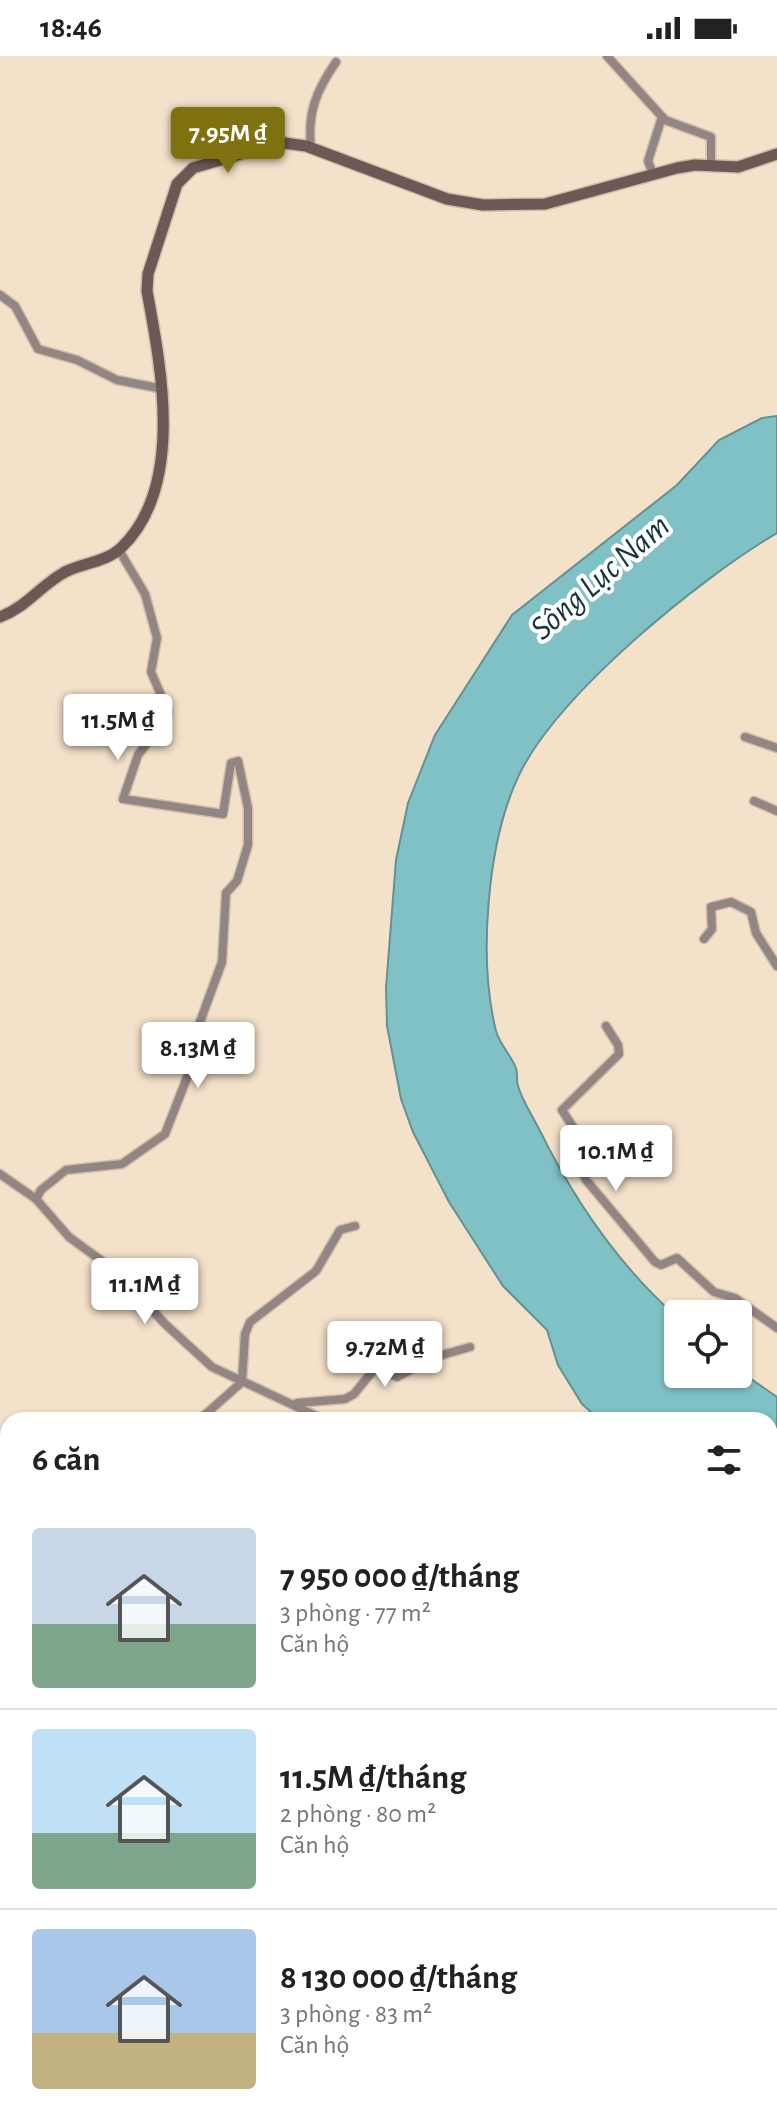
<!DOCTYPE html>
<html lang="vi">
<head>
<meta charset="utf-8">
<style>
  body { margin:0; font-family:"Alegreya Sans",sans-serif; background:#f2f2f2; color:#222; height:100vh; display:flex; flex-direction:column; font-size:30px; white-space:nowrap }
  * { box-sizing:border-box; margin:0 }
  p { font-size:26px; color:#767676 }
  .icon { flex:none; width:44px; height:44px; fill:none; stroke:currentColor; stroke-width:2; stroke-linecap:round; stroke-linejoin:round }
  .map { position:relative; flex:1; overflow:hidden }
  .side { position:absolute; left:0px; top:1356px; width:778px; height:712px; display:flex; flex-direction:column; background:#fff; border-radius:24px 24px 0 0; box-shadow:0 2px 6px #0004 }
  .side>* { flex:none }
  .tools { position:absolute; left:664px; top:1244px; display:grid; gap:16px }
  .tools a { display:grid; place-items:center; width:88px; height:88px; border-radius:8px; background:#fff; box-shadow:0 2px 6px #0004; font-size:40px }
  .price { position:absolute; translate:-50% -68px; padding:0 18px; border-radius:8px; background:#fff; color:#222; font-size:26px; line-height:52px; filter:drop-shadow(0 2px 4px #0008) }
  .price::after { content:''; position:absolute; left:50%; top:48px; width:24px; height:18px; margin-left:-12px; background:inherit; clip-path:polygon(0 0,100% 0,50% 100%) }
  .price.selected { background:#7f7010; color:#fff }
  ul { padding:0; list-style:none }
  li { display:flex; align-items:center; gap:24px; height:200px; padding:0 32px }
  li+li { border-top:2px solid #e0e0e0 }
  li span { display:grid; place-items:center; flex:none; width:224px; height:160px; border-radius:8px; color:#555 }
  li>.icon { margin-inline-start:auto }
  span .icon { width:96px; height:96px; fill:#fffc; stroke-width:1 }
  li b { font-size:34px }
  h2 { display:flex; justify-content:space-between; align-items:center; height:96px; padding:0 32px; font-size:34px }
  .status { display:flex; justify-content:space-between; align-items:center; height:56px; padding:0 40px; background:#fff; direction:ltr }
  .status svg { height:22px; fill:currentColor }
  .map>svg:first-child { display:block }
  .water { fill:#7fc1c5; stroke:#659191; stroke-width:2 }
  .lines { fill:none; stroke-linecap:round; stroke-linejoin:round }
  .river { stroke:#7fc1c5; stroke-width:14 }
  .street-casing { stroke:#cfbeaa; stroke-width:11 }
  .secondary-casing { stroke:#cfbeaa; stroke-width:14 }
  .street { stroke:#938583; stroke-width:8 }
  .secondary { stroke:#6c5956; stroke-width:11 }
  .labels { text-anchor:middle; stroke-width:8; stroke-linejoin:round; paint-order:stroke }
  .water-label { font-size:34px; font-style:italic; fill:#153739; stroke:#fff }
</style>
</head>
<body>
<div class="status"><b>18:46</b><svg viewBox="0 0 49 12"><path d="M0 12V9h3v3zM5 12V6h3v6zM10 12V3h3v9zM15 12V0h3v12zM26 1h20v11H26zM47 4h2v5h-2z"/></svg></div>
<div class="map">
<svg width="777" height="2068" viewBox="0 0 777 2068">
  <rect width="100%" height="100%" fill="#f4e1ca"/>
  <path class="water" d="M777,360V477C699,523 558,638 519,719C487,786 478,903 496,975C500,989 511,999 516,1012C518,1018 516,1024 518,1030C522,1044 532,1059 539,1073C574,1144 619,1210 678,1262V1318H738V1314L777,1341V1488L770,1485V1364H600L582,1348L558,1309L547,1274L503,1230L449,1146L413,1076L401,1043L387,970L386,932L396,804L408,747L435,679L512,559L677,429L719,384L762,362Z"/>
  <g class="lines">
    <g class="river">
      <path d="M770,1829L777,1823"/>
      <path d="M0,2047H8"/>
      <path d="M91,2060L113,2068"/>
      <path d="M402,2068L409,2060"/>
    </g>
    <g class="street-casing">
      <g id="street">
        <path d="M607,0L665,64L711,81V110"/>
        <path d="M311,93C307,57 316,35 336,6"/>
        <path d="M653,118L648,105L662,61"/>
        <path d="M0,239L15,250L38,293L77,304L117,324L163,333"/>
        <path d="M745,681L777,692"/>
        <path d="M754,745L777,755"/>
        <path d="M704,883L712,873L711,851L731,846L751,856L756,877L777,910"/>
        <path d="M606,970L618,989L619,998L562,1054L589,1096L582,1115L586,1124L655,1206L661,1209L677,1202L714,1236L735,1242L777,1272"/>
        <path d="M0,1118L36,1143L69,1181L121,1219L164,1267L212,1311L325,1364"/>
        <path d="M36,1143L41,1134L66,1114L122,1108L165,1078L190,1014L197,974L222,906L226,837L237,825L248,789V752L238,705L231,707L223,758L123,743L138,699L167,661L168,655L151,616L157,582L145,538L119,494"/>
        <path d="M297,1347L345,1343L354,1338L376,1311L397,1321L435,1301L470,1291"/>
        <path d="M199,1364L242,1326L245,1278L250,1266L316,1215L340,1174L355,1170"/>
        <path d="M0,1459L8,1462"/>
        <path d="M770,1517L777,1521"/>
        <path d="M0,1618L8,1616"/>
        <path d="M0,1707H8"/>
        <path d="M770,1888L777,1883"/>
        <path d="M770,2028L777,2030"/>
        <path d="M477,2068L495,2060"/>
      </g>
    </g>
    <g class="secondary-casing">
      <path id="secondary" d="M0,561C28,550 41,529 65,516C83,507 106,506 121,492C185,431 161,311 147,235L148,218L177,128L193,112L261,92L284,87L306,90L447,143L483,149L545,148L677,112L695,109L738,111L777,98"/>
    </g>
    <use href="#street" class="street"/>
    <use href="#secondary" class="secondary"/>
  </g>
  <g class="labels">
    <g class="water-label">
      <text transform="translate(599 520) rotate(-41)" y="12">Sông Lục Nam</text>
    </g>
  </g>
</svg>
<div class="tools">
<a><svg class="icon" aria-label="locate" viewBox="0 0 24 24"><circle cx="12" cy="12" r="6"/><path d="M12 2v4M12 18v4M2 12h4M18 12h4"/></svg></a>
</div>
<b class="price selected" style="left:228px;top:119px">7.95M ₫</b>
<b class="price" style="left:118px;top:706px">11.5M ₫</b>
<b class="price" style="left:198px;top:1034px">8.13M ₫</b>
<b class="price" style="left:616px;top:1137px">10.1M ₫</b>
<b class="price" style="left:145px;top:1270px">11.1M ₫</b>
<b class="price" style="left:385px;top:1333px">9.72M ₫</b>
<section class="side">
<h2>6 căn<svg class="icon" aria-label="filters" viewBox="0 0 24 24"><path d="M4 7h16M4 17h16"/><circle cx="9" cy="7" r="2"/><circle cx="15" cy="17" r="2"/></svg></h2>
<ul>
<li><span style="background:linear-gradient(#c9d6e8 60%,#7fa58c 0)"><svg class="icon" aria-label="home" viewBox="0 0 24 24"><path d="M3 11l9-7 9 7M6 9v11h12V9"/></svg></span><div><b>7 950 000 ₫/tháng</b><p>3 phòng · 77 m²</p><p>Căn hộ</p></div></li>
<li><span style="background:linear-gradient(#bfe0f5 65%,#7fa58c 0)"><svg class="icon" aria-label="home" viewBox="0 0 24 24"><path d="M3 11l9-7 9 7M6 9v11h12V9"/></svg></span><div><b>11.5M ₫/tháng</b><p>2 phòng · 80 m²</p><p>Căn hộ</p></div></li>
<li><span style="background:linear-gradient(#a9c7e8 65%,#c2b280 0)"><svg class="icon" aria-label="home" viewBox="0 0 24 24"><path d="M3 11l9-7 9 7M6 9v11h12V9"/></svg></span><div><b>8 130 000 ₫/tháng</b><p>3 phòng · 83 m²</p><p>Căn hộ</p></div></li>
</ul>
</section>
</div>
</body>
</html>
